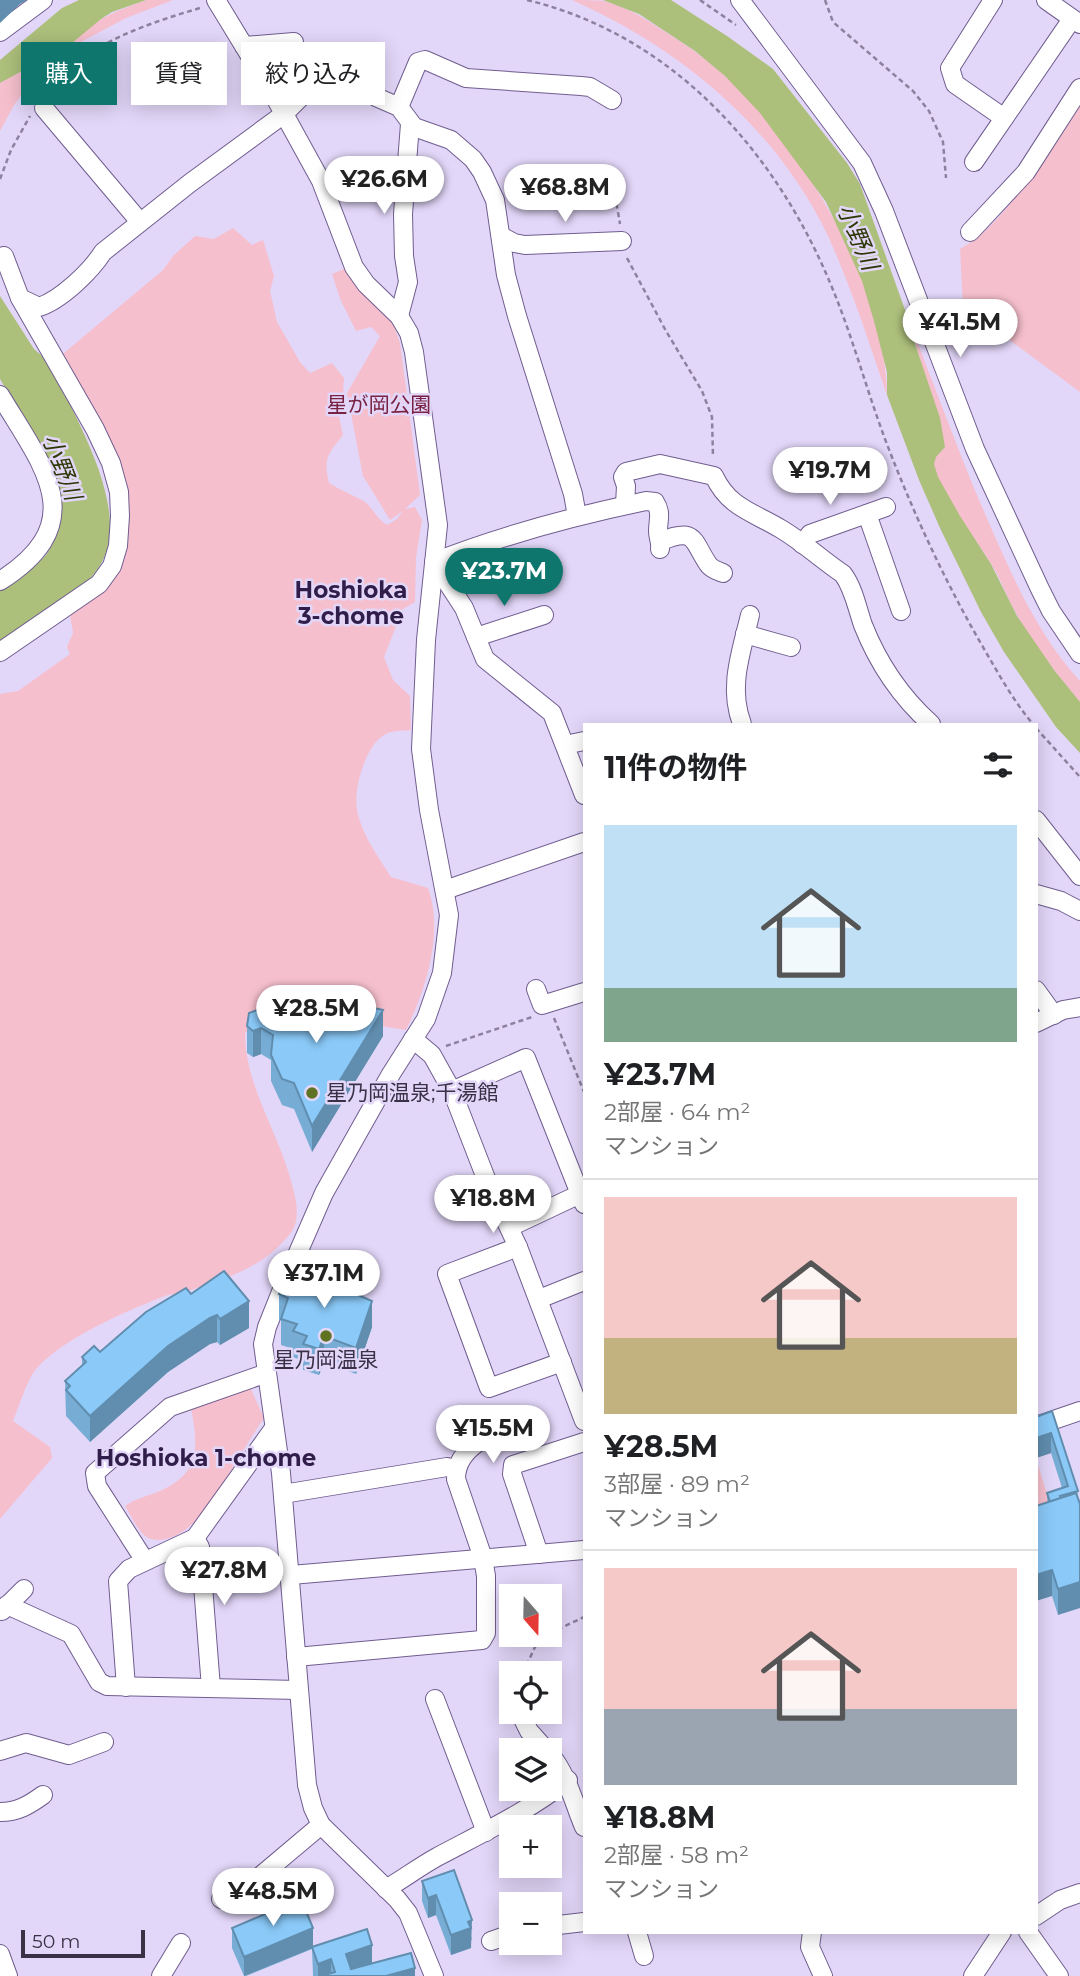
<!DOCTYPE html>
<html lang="ja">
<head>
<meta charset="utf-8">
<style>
  body { margin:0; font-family:Montserrat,"Noto Sans JP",sans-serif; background:#f6f6f6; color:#202124; height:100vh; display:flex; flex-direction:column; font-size:26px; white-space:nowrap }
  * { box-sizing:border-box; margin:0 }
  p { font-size:23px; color:#757577 }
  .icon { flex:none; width:38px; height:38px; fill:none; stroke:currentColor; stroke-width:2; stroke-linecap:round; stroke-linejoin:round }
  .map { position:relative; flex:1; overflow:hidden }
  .side { position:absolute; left:583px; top:723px; width:455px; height:1211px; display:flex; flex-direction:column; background:#fff; border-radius:0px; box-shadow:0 4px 18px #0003 }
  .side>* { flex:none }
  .banner { position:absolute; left:21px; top:42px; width:457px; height:63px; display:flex; gap:14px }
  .needle { width:46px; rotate:160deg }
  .controls { position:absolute; left:499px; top:1584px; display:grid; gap:14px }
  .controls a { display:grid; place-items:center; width:63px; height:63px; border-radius:0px; background:#fff; box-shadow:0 4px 18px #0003; font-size:35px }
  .scale { position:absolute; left:21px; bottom:18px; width:124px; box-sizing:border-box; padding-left:7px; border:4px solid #3a3147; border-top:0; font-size:19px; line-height:24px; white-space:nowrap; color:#3a3147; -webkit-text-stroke:5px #e3d7f9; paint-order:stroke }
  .price { position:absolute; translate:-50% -60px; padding:0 16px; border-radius:24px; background:#fff; color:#222; font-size:23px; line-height:46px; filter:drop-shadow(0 2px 4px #0008) }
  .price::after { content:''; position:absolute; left:50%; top:42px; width:21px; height:16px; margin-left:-10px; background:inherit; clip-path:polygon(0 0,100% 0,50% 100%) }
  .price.selected { background:#0f766e; color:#fff }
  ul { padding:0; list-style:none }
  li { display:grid; align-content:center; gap:14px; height:371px; padding:0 21px }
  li+li { border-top:2px solid #e0e0e0 }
  li span { display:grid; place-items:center; height:217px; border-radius:0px; color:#555 }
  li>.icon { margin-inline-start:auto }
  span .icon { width:126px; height:126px; fill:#fffc; stroke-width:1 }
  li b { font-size:30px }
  h2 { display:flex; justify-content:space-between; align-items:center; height:84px; padding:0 21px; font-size:30px }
  .tag { padding:0 24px; border-radius:0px; background:#fff; box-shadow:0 4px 18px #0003; font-size:24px; line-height:63px }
  .tag.selected { background:#0f766e; color:#fff }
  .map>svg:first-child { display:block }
  .green { fill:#f6bfcd }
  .water { fill:#acbf7b }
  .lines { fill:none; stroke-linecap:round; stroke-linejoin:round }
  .minor-casing { stroke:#705d8f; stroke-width:20 }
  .path { stroke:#8d829e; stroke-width:2.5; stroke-dasharray:5 3.5; stroke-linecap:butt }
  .minor { stroke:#fff; stroke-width:18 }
  .wall { fill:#77add5 }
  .shaded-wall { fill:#618dae }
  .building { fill:#8ac9f8; stroke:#618dae; stroke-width:2 }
  .poi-dot { fill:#607322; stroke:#e3d7f9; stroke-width:2.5 }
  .labels { text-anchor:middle; stroke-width:5; stroke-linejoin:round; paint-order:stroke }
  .park-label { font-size:21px; fill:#792243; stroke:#e3d7f9 }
  .poi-label { font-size:21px; fill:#3a3147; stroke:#e3d7f9; text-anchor:start }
  .water-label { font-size:23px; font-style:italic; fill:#2d3804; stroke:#e3d7f9 }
  .neighbourhood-label { font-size:23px; font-weight:bold; fill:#301d49; stroke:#e3d7f9 }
</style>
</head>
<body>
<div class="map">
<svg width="1080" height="1976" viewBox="0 0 1080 1976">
  <rect width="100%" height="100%" fill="#e3d7f9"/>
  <g class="green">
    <path d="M146,0H173L126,18L66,50C84,23 116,11 146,0Z"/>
    <path d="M572,0C582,0 594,0 604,1C628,7 649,21 670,35C689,47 708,60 725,76C804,148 886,287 887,395C869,342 851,287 828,236C776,127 680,48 572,0Z"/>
    <path d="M32,65L26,81L39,72L14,105L0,131V83Z"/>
    <path d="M1080,103V392L996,330L987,309L963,306L960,249C1005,226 1051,146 1080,103Z"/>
    <path d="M233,228L252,245L263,240L274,276L270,291L277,322L300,362L310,373L332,363L344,378L343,395L336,403L343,435C328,454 323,458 329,483C340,490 353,495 364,501C372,507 377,519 387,525L397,519L403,511L390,520L363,476L347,393L380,336L371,327L356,331L341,301L332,274L346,268L390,315L400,343L420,495L405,509L415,507L422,520L416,558L415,602L403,609L384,657L393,680L410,696L411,730C402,731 391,730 384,735C366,745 353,789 357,809C361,834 378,856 391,877L428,888C444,932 426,990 406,1030C353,1022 294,1003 245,1033C245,1083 275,1127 289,1174C293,1189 299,1205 296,1221C294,1232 285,1240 278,1247C254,1270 219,1281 188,1291C179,1293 170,1294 162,1297C124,1312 64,1338 37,1368C27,1379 19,1407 13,1421L50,1447L52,1458L0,1519V694L18,691L70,654L67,647L73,633L70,615L100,593L117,576L128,543L129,499L120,460L58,358L163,270L173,256L195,236L214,239Z"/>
    <path d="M909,321C938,394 964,468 996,539C1019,591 1042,639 1080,681V702C1057,674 1034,646 1017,615C1007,598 1001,579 990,562C978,542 935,486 934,465C933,457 940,452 945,447Z"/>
    <path d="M250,1387L264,1418C243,1449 221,1490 198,1518C189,1529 168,1544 151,1539C139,1536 132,1516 125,1506C135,1499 144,1497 155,1493C200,1475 199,1450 191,1408Z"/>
    <path d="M1036,1458L1050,1504L1036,1521Z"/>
  </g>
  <g class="water">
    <path d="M79,0H146L112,12L101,19L25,82L31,66L0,83V60L62,8Z"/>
    <path d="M603,0H671L727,36L773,69L847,163L860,184L909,321L910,329L940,418L945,447L936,457L934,464L938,477L960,516L991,564L1017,616L1054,670L1080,702V753L1056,727L1004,652L981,612L940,528L919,480L887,395V372L874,321L862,281L826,202L760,113L725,76L695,51L639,14Z"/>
    <path d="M0,296L34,349L48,361C73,414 135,512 99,567C80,597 30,622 0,641V589L34,567L46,555L53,543L62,514L59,482L0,379Z"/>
  </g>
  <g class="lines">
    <g class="minor-casing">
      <g id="minor">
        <path d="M216,0L272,92L321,181L354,267L366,284L399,316L409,333L414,352L438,525L426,640L421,749L429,810L449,915L442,973L426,1019L391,1074L324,1193L283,1287L267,1327L263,1344L281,1473L307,1785L313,1808L321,1825L397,1899L408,1913L434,1976"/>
        <path d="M740,0L862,163L884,211L975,449L1040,589L1051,611L1080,654"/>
        <path d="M993,0L950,68L955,84L1004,118"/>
        <path d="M1046,0L1080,24"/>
        <path d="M0,32L43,0"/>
        <path d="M244,46L294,42"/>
        <path d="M399,107L418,62L425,60L466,78L581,86L590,87L612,100"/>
        <path d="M44,108L140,222"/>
        <path d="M974,162L1072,19"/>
        <path d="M970,232L1026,172L1080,88"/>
        <path d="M501,236L514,243L525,245L622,241"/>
        <path d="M0,257L4,256L20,298L39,307C61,300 91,271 103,252L190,183L284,114L315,83L327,74L337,70L344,71L376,97L399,107L414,127L451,140L473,159L482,172L495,200L506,275L517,316L573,494L577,516"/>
        <path d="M399,316L408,282L404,256L403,214L410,124"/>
        <path d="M0,395C43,467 93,522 0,581"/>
        <path d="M625,505L626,486L623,477L626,472L660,464L714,476C729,508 753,512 781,529C803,542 822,560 843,574C854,589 857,608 863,625C878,663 901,697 931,724"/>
        <path d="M867,514L901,611"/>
        <path d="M661,541C696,527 692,540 708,564C711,569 718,571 723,573"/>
        <path d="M802,544L810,534L886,507"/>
        <path d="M745,634L791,647"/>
        <path d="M476,637L544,615"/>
        <path d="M0,652L99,584L112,566L118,546L120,516L119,492L111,463L95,429L20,298"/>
        <path d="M742,724C728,687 741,653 750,615"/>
        <path d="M565,745L584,741"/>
        <path d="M584,795L552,713L485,659L464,608L434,562C503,535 574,516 646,501L655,502C662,513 658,520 658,531C658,538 661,542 660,549"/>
        <path d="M1036,820L1080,876"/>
        <path d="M445,890L584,842"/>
        <path d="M1036,894L1061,901L1080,911"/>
        <path d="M536,989L542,1005L584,992"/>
        <path d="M1036,990L1054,1015"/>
        <path d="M1036,1023L1063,1010L1080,1007"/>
        <path d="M413,1039L432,1055L452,1091L487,1181L518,1247L584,1421"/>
        <path d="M452,1091L526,1058L584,1204"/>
        <path d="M510,1227L580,1194"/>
        <path d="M518,1247L447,1274L489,1388L562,1362"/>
        <path d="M539,1299L584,1281"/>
        <path d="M1036,1426L1080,1411"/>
        <path d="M283,1494L447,1467L456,1469"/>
        <path d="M195,1538L200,1547L211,1688"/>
        <path d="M539,1554L512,1474L513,1465L584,1442"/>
        <path d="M145,1561L97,1486L95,1473L170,1407L267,1373"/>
        <path d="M291,1575L584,1550"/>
        <path d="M7,1605L71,1634L99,1682L107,1686L298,1690"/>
        <path d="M2,1611L24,1589"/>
        <path d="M296,1657L482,1640L486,1633V1576L483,1558L456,1479C456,1442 503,1430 531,1420"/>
        <path d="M126,1687L118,1581L129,1569L195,1538L274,1428"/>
        <path d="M435,1699L486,1832"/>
        <path d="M520,1713L529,1731L546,1750"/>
        <path d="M0,1751L26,1743L69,1755L104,1742"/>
        <path d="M550,1754C568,1776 573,1801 584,1827"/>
        <path d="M0,1812C18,1812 29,1805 43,1795"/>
        <path d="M386,1889C403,1879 419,1867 437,1857C482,1833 527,1812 568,1780"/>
        <path d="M221,1899L245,1889L321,1825"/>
        <path d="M1036,1916L1060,1900L1080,1893"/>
        <path d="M550,1926L584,1922"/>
        <path d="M637,1932L644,1956"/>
        <path d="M812,1932L810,1947L823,1976"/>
        <path d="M1028,1932L1059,1976"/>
        <path d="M491,1941L511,1934"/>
        <path d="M0,1954L8,1976"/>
        <path d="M161,1976L181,1943"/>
        <path d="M973,1976L1002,1932"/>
      </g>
    </g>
    <g class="path">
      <path d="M527,0C672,35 775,150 831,285C852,335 866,388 885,439C913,513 947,586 987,654C1001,678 1015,703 1033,724"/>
      <path d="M700,0L736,25"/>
      <path d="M825,0L833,22L913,91L929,111L943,142L946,178"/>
      <path d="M49,91C64,76 79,60 98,48C129,30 166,18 200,8"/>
      <path d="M598,166C613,178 617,206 620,224"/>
      <path d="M0,179L11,150L30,116"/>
      <path d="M627,258L666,331L702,391L712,417L713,457"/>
      <path d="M1036,728L1080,777"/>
      <path d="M554,1018L584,1092"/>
      <path d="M446,1046L532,1017"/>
      <path d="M550,1633L584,1617"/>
      <path d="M523,1673L535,1647L548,1634"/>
    </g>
    <use href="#minor" class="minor"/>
  </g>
  <g class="wall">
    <path d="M270,1016L383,1036L312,1152L294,1109L282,1105L271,1081V1060L261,1054L253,1057L247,1053V1026Z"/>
    <path d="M191,1294L249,1328L220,1345L217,1342L210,1344L168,1372L90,1442L66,1416L65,1381L82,1366V1357L100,1352Z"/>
    <path d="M279,1294L372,1327L356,1374L324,1362L319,1375L303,1370V1361L293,1357V1349L281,1345V1321L279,1320Z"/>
    <path d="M1052,1411L1078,1491L1058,1615L1052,1596L1047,1493L1062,1488L1051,1453L1036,1458V1417Z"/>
    <path d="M454,1870L472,1940H471V1948L451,1955L436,1915L428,1918L422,1901V1881Z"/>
    <path d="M232,1928L313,1947L415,1976H313L312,1949L246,1976H244L232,1948Z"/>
  </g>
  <g class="shaded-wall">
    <path d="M0,0H27L20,4L0,23Z"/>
    <path d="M383,1010V1036L312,1152V1126Z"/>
    <path d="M261,1028V1054L253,1057V1031Z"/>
    <path d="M249,1301V1328L220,1345V1319Z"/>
    <path d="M372,1301V1327L356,1374V1348Z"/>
    <path d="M217,1315V1342L210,1344L168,1372L90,1442V1416L168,1346L210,1318Z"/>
    <path d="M324,1336V1362L319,1375V1349Z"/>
    <path d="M1051,1433V1453L1036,1458V1438Z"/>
    <path d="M1052,1570V1596L1036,1601V1575Z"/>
    <path d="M1080,1582V1608L1058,1615V1589Z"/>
    <path d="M436,1895V1915L428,1918V1898Z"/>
    <path d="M472,1920L471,1948L451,1955V1935L468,1922Z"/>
    <path d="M313,1928V1948L244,1976V1957Z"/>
    <path d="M372,1945V1971L346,1976V1954Z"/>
    <path d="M331,1959V1976H318V1964Z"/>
    <path d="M415,1968V1976H386Z"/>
  </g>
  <g class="building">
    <path d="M302,997L333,999L383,1010L312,1126L294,1083L282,1079L271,1055L273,1035L261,1028L253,1031L247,1026L249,1013L260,1009L270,1016L300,1005Z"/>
    <path d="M298,1269L372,1301L356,1348L324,1336L319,1349L303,1344L307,1336L293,1331L297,1324L281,1319L288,1298L279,1294L288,1275L295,1277Z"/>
    <path d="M224,1271L249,1301L220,1319L217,1315L210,1318L168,1346L90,1416L66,1390L70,1386L65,1381L86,1362L82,1357L94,1346L100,1352L146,1312L186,1288L191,1294Z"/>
    <path d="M1052,1411L1078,1491L1060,1496L1061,1498L1050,1502L1047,1493L1068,1486L1051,1433L1036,1438V1417Z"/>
    <path d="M1076,1493L1080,1504V1582L1058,1589L1052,1570L1036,1575V1506Z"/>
    <path d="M454,1870L472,1920L468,1922L471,1928L451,1935L436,1895L428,1898L422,1881Z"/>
    <path d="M301,1899L313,1928L244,1957L232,1928Z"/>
    <path d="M367,1929L372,1945L346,1954L351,1969L411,1953L415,1968L386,1976H321L335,1972L331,1959L318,1964L312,1947Z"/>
  </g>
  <g class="poi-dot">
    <circle cx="312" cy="1093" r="7"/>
    <circle cx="326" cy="1336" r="7"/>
  </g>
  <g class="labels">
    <g class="park-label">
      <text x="379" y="412">星が岡公園</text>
    </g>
    <g class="poi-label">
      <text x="326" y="1100">星乃岡温泉;千湯館</text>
      <text x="326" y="1367" text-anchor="middle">星乃岡温泉</text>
    </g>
    <g class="water-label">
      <text transform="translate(858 237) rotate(67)" y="8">小野川</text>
      <text transform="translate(62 467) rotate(69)" y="8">小野川</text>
    </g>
    <g class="neighbourhood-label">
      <text x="351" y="598">Hoshioka<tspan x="351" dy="26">3-chome</tspan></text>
      <text x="206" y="1466">Hoshioka 1-chome</text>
    </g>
  </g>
</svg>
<div class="controls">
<a><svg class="needle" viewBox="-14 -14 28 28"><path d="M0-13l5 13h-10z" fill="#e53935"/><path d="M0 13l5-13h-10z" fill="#757577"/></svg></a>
<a><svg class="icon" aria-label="locate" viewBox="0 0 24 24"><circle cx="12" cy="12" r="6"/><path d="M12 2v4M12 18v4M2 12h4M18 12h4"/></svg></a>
<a><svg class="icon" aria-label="layers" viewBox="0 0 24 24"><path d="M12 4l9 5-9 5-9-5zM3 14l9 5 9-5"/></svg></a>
<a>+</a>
<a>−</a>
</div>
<div class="scale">50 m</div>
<b class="price" style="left:384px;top:216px">¥26.6M</b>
<b class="price" style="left:565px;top:224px">¥68.8M</b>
<b class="price" style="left:960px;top:359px">¥41.5M</b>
<b class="price" style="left:830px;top:507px">¥19.7M</b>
<b class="price selected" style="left:504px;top:608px">¥23.7M</b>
<b class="price" style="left:316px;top:1045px">¥28.5M</b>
<b class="price" style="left:493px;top:1235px">¥18.8M</b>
<b class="price" style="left:324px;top:1310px">¥37.1M</b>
<b class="price" style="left:493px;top:1465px">¥15.5M</b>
<b class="price" style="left:224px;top:1607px">¥27.8M</b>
<b class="price" style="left:273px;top:1928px">¥48.5M</b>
<div class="banner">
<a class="tag selected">購入</a>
<a class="tag">賃貸</a>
<a class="tag">絞り込み</a>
</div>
<section class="side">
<h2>11件の物件<svg class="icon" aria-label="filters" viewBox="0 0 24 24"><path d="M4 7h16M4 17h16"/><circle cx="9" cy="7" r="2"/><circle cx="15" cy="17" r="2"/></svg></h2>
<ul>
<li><span style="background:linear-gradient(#bfe0f5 75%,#7fa58c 0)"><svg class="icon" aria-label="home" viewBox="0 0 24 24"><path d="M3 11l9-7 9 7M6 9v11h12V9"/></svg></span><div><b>¥23.7M</b><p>2部屋 · 64 m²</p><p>マンション</p></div></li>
<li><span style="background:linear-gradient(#f6c9c9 65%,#c2b280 0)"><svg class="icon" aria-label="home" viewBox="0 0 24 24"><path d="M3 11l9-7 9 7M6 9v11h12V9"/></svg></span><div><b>¥28.5M</b><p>3部屋 · 89 m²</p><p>マンション</p></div></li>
<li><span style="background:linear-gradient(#f6c9c9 65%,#9aa5b1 0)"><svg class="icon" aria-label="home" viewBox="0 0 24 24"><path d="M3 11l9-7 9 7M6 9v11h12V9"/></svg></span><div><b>¥18.8M</b><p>2部屋 · 58 m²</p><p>マンション</p></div></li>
</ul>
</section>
</div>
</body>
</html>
